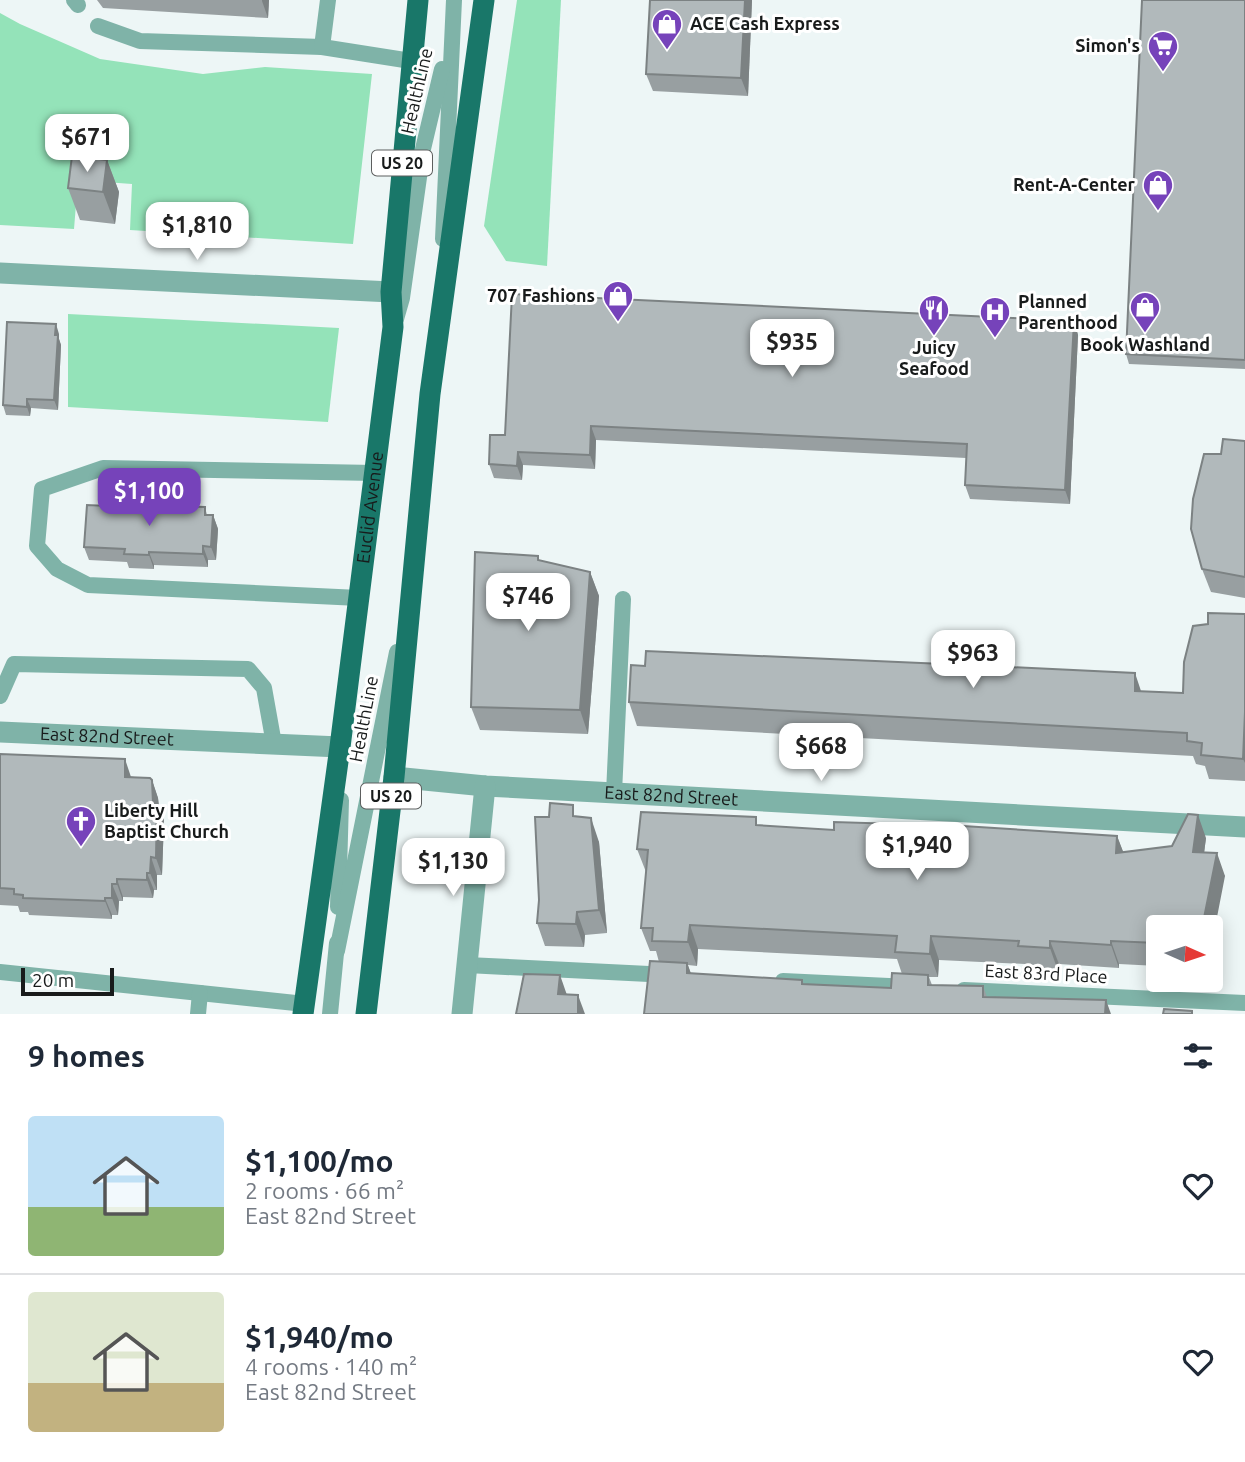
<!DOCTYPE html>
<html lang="en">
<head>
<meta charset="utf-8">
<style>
  body { margin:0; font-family:Ubuntu,sans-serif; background:#f6f6f7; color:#1f2937; height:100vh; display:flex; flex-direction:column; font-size:26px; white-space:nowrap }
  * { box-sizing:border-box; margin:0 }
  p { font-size:23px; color:#747a83 }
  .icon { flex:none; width:38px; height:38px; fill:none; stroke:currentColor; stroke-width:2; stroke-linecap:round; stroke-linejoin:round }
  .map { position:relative; height:1014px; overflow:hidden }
  .panel { display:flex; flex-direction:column; background:#fff; flex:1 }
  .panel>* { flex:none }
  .needle { width:46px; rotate:93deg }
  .controls { position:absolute; left:1146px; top:915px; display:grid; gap:14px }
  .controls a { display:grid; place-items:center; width:77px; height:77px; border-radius:7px; background:#fff; box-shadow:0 4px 18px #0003; font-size:35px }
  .scale { position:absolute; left:21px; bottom:18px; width:93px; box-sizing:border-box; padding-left:7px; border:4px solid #181b1b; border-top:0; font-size:19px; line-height:24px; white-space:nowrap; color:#181b1b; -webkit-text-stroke:5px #fff; paint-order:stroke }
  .price { position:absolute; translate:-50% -60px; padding:0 16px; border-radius:14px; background:#fff; color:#222; font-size:23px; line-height:46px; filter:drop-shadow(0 2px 4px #0008) }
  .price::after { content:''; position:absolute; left:50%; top:42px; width:21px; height:16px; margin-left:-10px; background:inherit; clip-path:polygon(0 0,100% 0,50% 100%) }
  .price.on { background:#7643ba; color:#fff }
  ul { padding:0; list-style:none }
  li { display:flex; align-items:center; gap:21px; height:175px; padding:0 28px }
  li+li { border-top:2px solid #e0e1e3 }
  li span { display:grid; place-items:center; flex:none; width:196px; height:140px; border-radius:7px; color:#555 }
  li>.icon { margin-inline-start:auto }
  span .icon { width:84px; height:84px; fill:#fffc; stroke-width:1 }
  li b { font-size:30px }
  h2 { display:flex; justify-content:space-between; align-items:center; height:84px; padding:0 28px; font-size:30px }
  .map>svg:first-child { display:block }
  .green { fill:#94e3b9 }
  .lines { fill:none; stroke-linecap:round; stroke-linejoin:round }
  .lane { stroke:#7fb3a8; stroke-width:16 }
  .street { stroke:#7fb3a8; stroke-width:21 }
  .primary { stroke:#197769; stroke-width:21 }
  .wall { fill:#989fa1; fill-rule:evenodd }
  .shaded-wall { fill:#7c8283 }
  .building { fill:#b1b9bb; stroke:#7c8283; stroke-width:2 }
  .labels { text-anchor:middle; stroke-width:6; stroke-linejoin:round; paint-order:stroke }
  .shield { fill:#fff; stroke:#5d5f5f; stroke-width:2 }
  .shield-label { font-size:16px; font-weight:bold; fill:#181b1b }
  .poi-label { font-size:18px; font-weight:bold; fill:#181b1b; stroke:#fff; text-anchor:start }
  .street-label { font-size:18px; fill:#181b1b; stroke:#fff }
</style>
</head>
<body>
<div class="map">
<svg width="1245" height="1014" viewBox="0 0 1245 1014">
  <rect width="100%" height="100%" fill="#edf6f6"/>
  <g class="green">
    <path d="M517,0H561L547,266L506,261L484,226Z"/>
    <path d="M0,13L20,24L100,59L203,74L265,67L372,74L353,244L130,230L132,184L78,180L74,229L0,225Z"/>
    <path d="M68,314L339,328L328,422L68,407Z"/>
  </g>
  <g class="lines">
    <g class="lane">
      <path d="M74,0L78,5"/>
      <path d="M98,26L140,41L322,47L411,61"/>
      <path d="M322,47L328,0"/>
      <path d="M443,239L454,0"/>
      <path d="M396,319L402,298L423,149L442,69"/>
      <path d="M359,598L88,585L57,569L37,546L42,489L103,468L375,473"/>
      <path d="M0,696L14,664L248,669L264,688L274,744"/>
      <path d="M614,793L623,599"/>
      <path d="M338,907L341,800"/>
      <path d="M337,951L397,652"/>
      <path d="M467,965L669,975"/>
      <path d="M0,972L305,1004"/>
      <path d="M783,981L910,987"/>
      <path d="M964,990L1245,1003"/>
      <path d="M198,1014L200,993"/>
      <path d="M330,1014L337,943"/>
    </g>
    <g class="street">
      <path d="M0,273L391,292"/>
      <path id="s1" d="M0,732L340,747"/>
      <path id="s2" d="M394,777L485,786L1245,827"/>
      <path d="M462,1014L485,786"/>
    </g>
    <g class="primary">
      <path id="s3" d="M303,1014L340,747L393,327L391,292L418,0"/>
      <path d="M366,1014L394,777L430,394L484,0"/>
    </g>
  </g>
  <g class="wall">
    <path d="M97,0H269L268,18L103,8Z"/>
    <path d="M752,0L748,96L653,91L646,74Z"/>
    <path d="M1245,0V369L1129,364L1126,354Z"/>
    <path d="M107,160L119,192L115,224L80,220L68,188Z"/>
    <path d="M1074,321L1078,335L1070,504L970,499L965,485L966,458L596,440L595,469L523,465L522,480L494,478L489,464L505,435Z"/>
    <path d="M59,334V339L61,345L58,410L31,408L30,416L6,415L3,405Z"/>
    <path d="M1245,441V598L1211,592L1202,569L1221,454Z"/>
    <path d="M174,506L205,507L207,515H213L218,529L216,560H208V567L154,565V569L129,568L127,562L89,560L84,547L130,507Z"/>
    <path d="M590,572L599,596L588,734L480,730L471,707Z"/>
    <path d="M1245,614V781L1209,779L1205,766L1196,764L1193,756L637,726L629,702L1183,693L1208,624Z"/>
    <path d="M0,754L152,780L158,798L159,807L164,820L162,875H157V890H154L153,898L123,897V901H119L118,915H112V919L29,915L28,912H20L18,906L0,905Z"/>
    <path d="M549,817H577L599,842L607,933L585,935L584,947L545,946L537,923Z"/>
    <path d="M759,826L834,830L1117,836L1123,852L1172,846L1206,838L1204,853L1225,876L1158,928V966L1119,964V968L1059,964L1058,971L1027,970L1025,964L939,960L938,977H929L932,985L983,986L987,997L644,1014L659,962L656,951H650L641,928L646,872L637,849ZM698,949L897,959L902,974L891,988L804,984L802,980L691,974L688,965L697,966Z"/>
  </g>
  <g class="shaded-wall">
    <path d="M262,0H269L268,18L262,1Z"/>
    <path d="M745,0H752L748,96L741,78Z"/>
    <path d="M107,160L119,192L115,224L103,192Z"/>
    <path d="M1074,321L1078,335L1070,504L1065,490Z"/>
    <path d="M56,324L59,334V339L61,345L58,410L54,400Z"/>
    <path d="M27,399L31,408L30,416L27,407Z"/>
    <path d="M591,426L596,440L595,469L590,455Z"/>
    <path d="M518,452L523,465L522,480L517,466Z"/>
    <path d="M213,515L218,529L216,560L211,547Z"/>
    <path d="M203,546L208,560V567L203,554Z"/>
    <path d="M149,552L154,565V569L149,555Z"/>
    <path d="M590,572L599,596L588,734L580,710Z"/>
    <path d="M1135,673L1143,697L1135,691Z"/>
    <path d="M1245,712V763L1243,759Z"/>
    <path d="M125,759L131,777V794L125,777Z"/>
    <path d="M152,780L158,798L159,807L164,820L162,875L156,858Z"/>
    <path d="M1198,815L1206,838L1201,876L1193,852Z"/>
    <path d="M591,818L599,842L607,933L599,910Z"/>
    <path d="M1117,836L1126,859L1116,853Z"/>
    <path d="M1217,853L1225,876L1211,948V928H1202Z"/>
    <path d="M151,857L157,875V890L150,873Z"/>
    <path d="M147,873L154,890L153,898L147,880Z"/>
    <path d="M117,879L123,897V901L117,884Z"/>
    <path d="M112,884L119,901L118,915L112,898Z"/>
    <path d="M105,898L112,915V919L105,901Z"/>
    <path d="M577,912L585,935L584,947L576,924Z"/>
    <path d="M690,925L698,949L697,966L688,942Z"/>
    <path d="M931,936L939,960L938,977L930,954Z"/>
    <path d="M1050,941L1059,964L1058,971L1050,948Z"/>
    <path d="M1111,941L1119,964V968L1111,945Z"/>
    <path d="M687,963L696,987L687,973Z"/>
    <path d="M560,975L568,998L558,994Z"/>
    <path d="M578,995L585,1014H578Z"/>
    <path d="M1106,1000L1111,1014H1105Z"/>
  </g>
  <g class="building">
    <path d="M650,0H745L741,78L646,74Z"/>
    <path d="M1142,0H1245V360L1126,354Z"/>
    <path d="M72,156L107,160L103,192L68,188Z"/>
    <path d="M512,294L1074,321L1065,490L965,485L967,444L591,426L590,455L518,452L517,466L489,464L490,435H505Z"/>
    <path d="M7,322L56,324L55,335H58L54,400L27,399V407L3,405Z"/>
    <path d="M1223,439L1245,441V577L1202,569L1191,529L1193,499L1204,454H1221Z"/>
    <path d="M129,500L173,502V506L205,507V515H213L211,547L203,546V554L149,552V555L124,554L125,549L84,547L87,505L130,507Z"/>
    <path d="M475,552L538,556V560L590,572L580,710L471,707Z"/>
    <path d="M1208,613L1245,614V712L1243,759L1201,755L1202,743L1187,741V733L629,702L631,665L645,666L646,651L989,666L1135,673V691L1183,693L1184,662L1193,626L1208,624Z"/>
    <path d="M0,754L125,759V777L150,778L152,780L153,803H157L156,858L151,857L150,873H147V880L117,879V884H112V898H105V901L23,898V895L14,894V889L0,888Z"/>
    <path d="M550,803L573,805V816L591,818L599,910L577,912L576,924L537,923L539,900L535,817H549Z"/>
    <path d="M641,812L756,817V825L834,830V822L963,826L1117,836L1116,853L1172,846L1188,814L1198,815L1193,852L1217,853L1202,928H1158V943L1111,941V945L1050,941V948L1018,946L1019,941L931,936L930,954L895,952L897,936L690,925L688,942L652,941L653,928H641L648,850L637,849Z"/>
    <path d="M650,961L687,963V973L802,980V984L891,988L892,973L928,975V985L983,986V997L1106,1000L1105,1014H644Z"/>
    <path d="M524,974L560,975L558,994L578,995V1014H516Z"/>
    <path d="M1164,1009L1192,1011V1014H1163Z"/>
  </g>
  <defs>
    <g id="shop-pin" transform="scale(1.575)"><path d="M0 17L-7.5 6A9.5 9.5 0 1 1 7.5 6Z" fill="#7643ba" stroke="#fff"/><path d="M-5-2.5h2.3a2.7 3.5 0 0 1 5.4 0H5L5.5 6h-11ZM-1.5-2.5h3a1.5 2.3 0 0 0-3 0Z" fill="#fff"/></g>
    <g id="supermarket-pin" transform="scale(1.575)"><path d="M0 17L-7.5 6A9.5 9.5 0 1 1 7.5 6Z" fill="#7643ba" stroke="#fff"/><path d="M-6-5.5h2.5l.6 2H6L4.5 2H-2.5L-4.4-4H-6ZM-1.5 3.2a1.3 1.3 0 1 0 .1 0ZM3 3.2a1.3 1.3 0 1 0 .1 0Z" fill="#fff"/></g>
    <g id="restaurant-pin" transform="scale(1.575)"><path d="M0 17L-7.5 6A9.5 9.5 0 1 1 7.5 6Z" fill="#7643ba" stroke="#fff"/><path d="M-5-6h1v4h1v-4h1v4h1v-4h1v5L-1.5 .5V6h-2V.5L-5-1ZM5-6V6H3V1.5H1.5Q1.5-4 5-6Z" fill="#fff"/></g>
    <g id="hospital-pin" transform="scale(1.575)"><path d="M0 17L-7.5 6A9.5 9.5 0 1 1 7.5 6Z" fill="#7643ba" stroke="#fff"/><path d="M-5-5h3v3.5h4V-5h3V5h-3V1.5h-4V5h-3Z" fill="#fff"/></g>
    <g id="church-pin" transform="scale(1.575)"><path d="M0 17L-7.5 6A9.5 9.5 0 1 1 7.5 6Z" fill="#7643ba" stroke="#fff"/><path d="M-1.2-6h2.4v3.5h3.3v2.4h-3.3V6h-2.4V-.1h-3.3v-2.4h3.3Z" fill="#fff"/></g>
  </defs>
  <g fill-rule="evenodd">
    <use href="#shop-pin" x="667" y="24"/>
    <use href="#supermarket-pin" x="1163" y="46"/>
    <use href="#shop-pin" x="1158" y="185"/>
    <use href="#shop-pin" x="618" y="296"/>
    <use href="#shop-pin" x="1145" y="307"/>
    <use href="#restaurant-pin" x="934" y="310"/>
    <use href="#hospital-pin" x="995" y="312"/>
    <use href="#church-pin" x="81" y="821"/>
  </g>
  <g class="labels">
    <g class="shield">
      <rect x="372" y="150.5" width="60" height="25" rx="5"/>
      <rect x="361" y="783.5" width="60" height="25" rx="5"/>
    </g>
    <g class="shield-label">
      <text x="402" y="169">US 20</text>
      <text x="391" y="802">US 20</text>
    </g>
    <g class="poi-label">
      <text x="690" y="30">ACE Cash Express</text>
      <text x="1140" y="52" text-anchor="end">Simon's</text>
      <text x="1135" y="191" text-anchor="end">Rent-A-Center</text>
      <text x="595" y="302" text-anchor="end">707 Fashions</text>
      <text x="1018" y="308">Planned<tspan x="1018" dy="21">Parenthood</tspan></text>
      <text x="1145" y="351" text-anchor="middle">Book Washland</text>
      <text x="934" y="354" text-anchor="middle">Juicy<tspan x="934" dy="21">Seafood</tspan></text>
      <text x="104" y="817">Liberty Hill<tspan x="104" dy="21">Baptist Church</tspan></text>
    </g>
    <g class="street-label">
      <text transform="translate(417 91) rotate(-77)" y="6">HealthLine</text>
      <text dy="6" stroke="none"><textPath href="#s3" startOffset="511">Euclid Avenue</textPath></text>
      <text transform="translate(364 719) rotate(-79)" y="6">HealthLine</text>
      <text dy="6" stroke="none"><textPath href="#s1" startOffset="107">East 82nd Street</textPath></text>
      <text dy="6" stroke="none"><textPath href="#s2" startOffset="278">East 82nd Street</textPath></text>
      <text transform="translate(1046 974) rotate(3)" y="6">East 83rd Place</text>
    </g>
  </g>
</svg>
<div class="controls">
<a><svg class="needle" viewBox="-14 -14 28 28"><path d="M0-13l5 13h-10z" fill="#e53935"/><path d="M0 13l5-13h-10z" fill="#747a83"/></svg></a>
</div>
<div class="scale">20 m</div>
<b class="price" style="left:87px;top:174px">$671</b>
<b class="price" style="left:197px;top:262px">$1,810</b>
<b class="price" style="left:792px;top:379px">$935</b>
<b class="price on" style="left:149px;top:528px">$1,100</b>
<b class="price" style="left:528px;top:633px">$746</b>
<b class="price" style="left:973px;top:690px">$963</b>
<b class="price" style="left:821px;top:783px">$668</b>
<b class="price" style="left:917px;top:882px">$1,940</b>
<b class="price" style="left:453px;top:898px">$1,130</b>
</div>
<section class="panel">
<h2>9 homes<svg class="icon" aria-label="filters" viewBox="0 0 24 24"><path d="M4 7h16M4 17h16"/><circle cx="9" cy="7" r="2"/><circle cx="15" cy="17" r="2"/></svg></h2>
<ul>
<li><span style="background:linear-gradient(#bfe0f5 65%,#8fb573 0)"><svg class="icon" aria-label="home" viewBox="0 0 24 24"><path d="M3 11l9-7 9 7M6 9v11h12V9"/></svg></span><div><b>$1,100/mo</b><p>2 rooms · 66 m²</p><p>East 82nd Street</p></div><svg class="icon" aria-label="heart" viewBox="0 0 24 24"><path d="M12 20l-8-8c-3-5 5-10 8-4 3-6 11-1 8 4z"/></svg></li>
<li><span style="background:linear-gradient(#dfe7d0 65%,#c2b280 0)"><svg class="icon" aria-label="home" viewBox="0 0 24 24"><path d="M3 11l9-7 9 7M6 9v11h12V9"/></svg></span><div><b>$1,940/mo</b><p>4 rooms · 140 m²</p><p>East 82nd Street</p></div><svg class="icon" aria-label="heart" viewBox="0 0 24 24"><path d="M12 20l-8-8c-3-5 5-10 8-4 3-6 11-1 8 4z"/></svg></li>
</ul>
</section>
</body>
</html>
